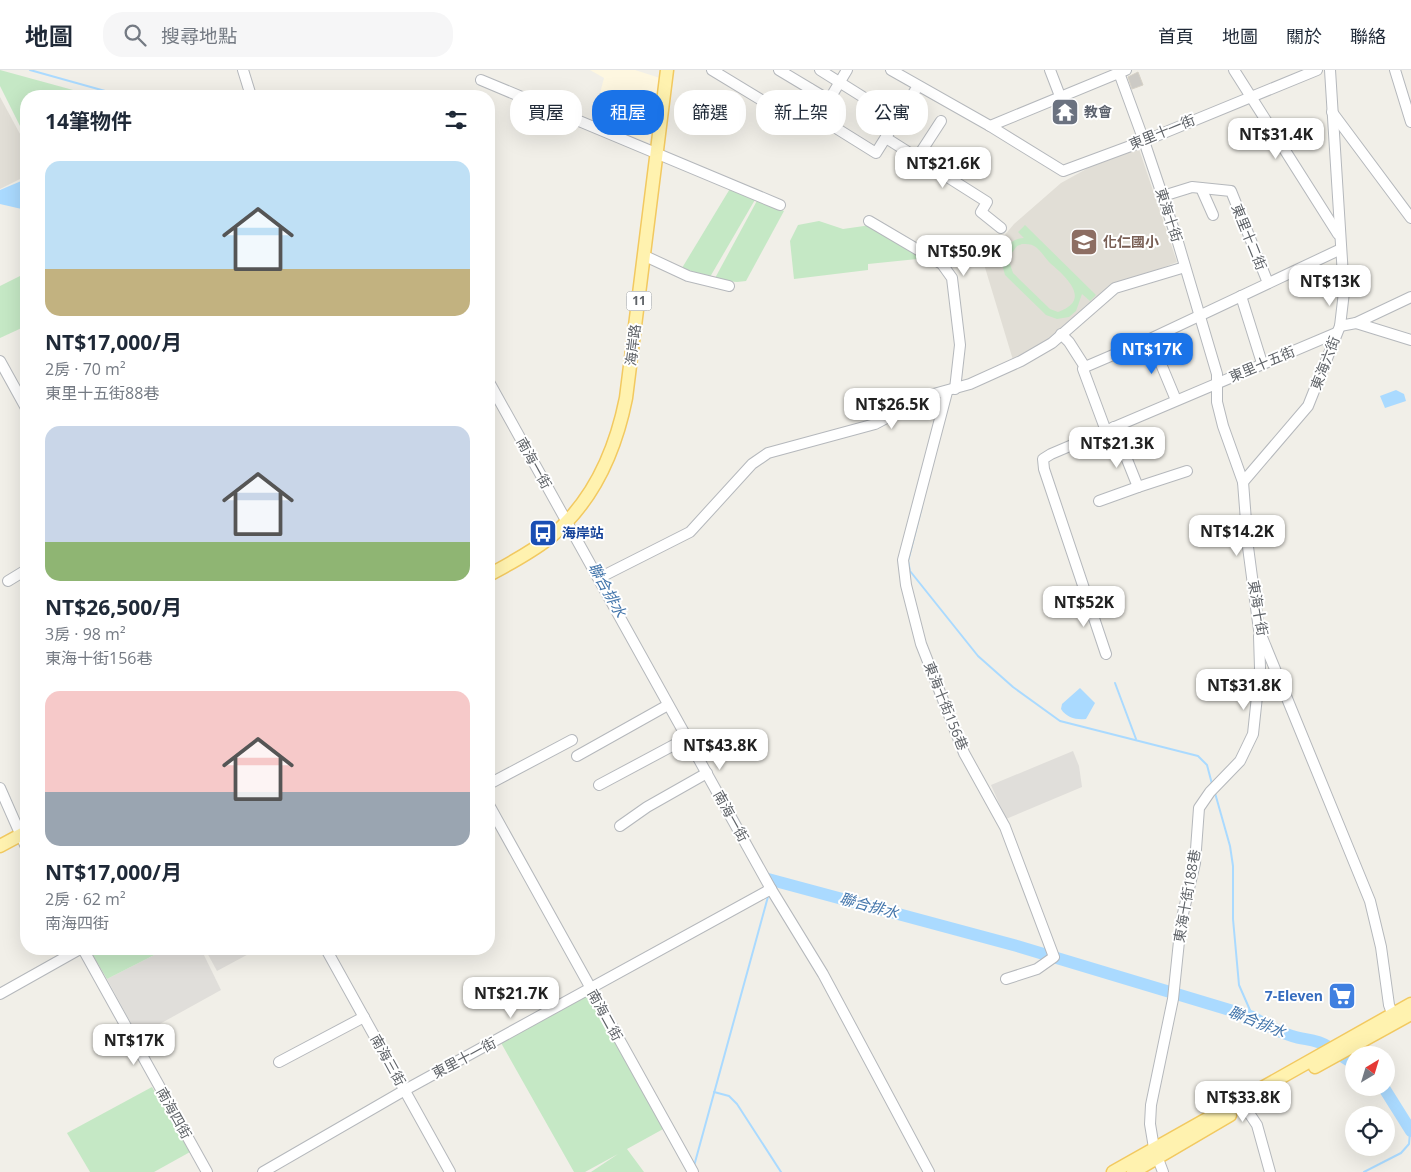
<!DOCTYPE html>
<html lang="zh-TW">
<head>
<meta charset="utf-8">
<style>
  body { margin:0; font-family:"Open Sans","Noto Sans TC",sans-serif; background:#f6f6f7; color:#1f2937; height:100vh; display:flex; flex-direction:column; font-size:19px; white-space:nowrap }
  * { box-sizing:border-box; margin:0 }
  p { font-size:16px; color:#747a83 }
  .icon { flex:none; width:28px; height:28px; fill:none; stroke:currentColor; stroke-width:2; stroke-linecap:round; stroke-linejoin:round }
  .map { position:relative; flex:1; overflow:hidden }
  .sheet { position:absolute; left:20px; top:20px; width:475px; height:865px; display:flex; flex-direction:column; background:#fff; border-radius:20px; box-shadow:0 5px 20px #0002 }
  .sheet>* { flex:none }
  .top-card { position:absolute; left:510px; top:20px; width:475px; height:45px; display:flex; gap:10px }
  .needle { width:32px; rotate:38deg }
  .tools { position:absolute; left:1345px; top:976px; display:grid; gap:10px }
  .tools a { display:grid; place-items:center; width:50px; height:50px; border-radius:50%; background:#fff; box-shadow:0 5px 20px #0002; font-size:25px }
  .price { position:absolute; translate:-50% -42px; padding:0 11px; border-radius:10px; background:#fff; color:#222; font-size:16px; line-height:32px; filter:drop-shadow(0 1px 2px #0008) }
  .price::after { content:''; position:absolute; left:50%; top:30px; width:15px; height:11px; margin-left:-8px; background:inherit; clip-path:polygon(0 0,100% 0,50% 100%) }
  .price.current { background:#1a73e8; color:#fff }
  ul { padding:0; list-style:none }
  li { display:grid; align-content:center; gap:10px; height:265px; padding:0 25px }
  li span { display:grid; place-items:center; height:155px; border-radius:15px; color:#555 }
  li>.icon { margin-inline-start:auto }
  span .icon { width:90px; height:90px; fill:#fffc; stroke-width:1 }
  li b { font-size:21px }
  h2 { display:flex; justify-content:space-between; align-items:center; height:60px; padding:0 25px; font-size:21px }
  .chip { padding:0 18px; border-radius:20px; background:#fff; box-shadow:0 5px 20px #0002; font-size:18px; line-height:45px }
  .chip.current { background:#1a73e8; color:#fff }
  header { display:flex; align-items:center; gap:30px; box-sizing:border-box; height:70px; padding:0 25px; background:#fff; border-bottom:1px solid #e0e1e3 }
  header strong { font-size:24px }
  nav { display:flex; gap:28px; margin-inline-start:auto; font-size:18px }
  .search { width:350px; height:45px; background:#f6f6f7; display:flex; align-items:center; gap:12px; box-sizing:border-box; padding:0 18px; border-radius:20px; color:#747a83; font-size:19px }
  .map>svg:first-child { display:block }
  .commercial { fill:#fef7e0 }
  .industrial { fill:#e0deda }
  .education { fill:#e1ded6 }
  .green { fill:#c5e8c5; fill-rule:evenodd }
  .water { fill:#aadaff }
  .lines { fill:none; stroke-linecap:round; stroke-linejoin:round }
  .stream { stroke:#aadaff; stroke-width:2 }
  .river { stroke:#aadaff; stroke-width:12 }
  .building { fill:#cccac5; stroke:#d6d1c6 }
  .minor-casing { stroke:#b5b8bc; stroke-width:12 }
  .major-casing { stroke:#f2c960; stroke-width:15 }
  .minor { stroke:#fff; stroke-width:10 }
  .major { stroke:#fff2af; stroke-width:12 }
  .labels { text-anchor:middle; stroke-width:4; stroke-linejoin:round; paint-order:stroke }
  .shield { fill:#fff; stroke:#8f9295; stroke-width:1 }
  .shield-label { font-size:12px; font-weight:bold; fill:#5f6368 }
  .worship-label { font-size:14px; font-weight:bold; fill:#5b616d; stroke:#fff; text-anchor:start }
  .street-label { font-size:14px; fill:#5f6368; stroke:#fff }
  .education-label { font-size:14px; font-weight:bold; fill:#785e54; stroke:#fff; text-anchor:start }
  .transit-label { font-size:14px; font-weight:bold; fill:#164399; stroke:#fff; text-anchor:start }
  .shop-label { font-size:14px; font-weight:bold; fill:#366cbe; stroke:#fff; text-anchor:end }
  .water-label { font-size:15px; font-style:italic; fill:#4174aa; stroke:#fff }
</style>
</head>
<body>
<header>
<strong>地圖</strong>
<div class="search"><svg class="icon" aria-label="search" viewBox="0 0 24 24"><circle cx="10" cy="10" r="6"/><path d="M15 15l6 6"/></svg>搜尋地點</div>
<nav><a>首頁</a><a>地圖</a><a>關於</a><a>聯絡</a></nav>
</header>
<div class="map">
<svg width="1411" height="1102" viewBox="0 0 1411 1102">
  <rect width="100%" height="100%" fill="#f1efe8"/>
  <path class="commercial" d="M590,0H635L660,8L649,73L593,50L604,8Z"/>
  <g class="industrial">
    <path d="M1073,681L1079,696L1082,717L1006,749L991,715Z"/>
    <path d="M166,879H201L221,920L138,966L107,909Z"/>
    <path d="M205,879H258L217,901Z"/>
  </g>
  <g class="education">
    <path d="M0,27L26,75V106L0,119Z"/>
    <path d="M1138,76L1177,192L1104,221L1047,270L1013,290L983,191L1014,154L1061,113L1099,92Z"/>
  </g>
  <g class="green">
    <path d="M0,0L95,26H26V68L0,16Z"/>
    <path d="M253,21L312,23V26H255Z"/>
    <path d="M731,117L756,128L710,207L682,198Z"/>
    <path d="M759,127L784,141L746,211L737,212L714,210Z"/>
    <path d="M819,151L843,159L871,155L927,188L868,194V200L794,209L790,171L798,155Z"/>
    <path d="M1025,155L1096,225L1090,231L1082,224L1076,241L1069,247L1057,249L1046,245L1005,205L1000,187C1006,176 1011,169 1024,168L1018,162ZM1022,174C1026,174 1031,174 1034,176C1040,179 1045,188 1050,193C1065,206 1093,230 1058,242L1050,239L1013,203L1008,188L1017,176Z"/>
    <path d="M26,203V256L0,268V216Z"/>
    <path d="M89,879H166L107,909Z"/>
    <path d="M585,920L665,1058L627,1079L644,1102H591L618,1084L585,1102H574L500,971Z"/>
    <path d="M152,1017L190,1082L154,1102H90L67,1063Z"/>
  </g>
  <g class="water">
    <path d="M26,109V140L0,134V120Z"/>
    <path d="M1396,320L1404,324L1406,331L1385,338L1380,326Z"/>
    <path d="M1080,618L1095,633L1086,649C1076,650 1067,648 1061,639L1062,634Z"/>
  </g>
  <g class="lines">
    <g class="stream">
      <path d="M30,0L123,26"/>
      <path d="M922,436L908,491L910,501L978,586L1013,617L1060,651L1198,686L1207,695L1212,714"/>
      <path d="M1115,613L1136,669"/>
      <path d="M1215,723L1230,776L1233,796V849L1239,915L1253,947"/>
      <path d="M714,1022L729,1026L737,1034L781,1102"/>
      <path d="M694,1096L769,823"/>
      <path d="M1364,1102L1401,1083L1409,1074L1410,1062"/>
    </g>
    <g class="river">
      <path d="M768,809L1017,876L1253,947C1265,955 1278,962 1292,966C1304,970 1317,969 1327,976"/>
      <path d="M1334,981L1354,994"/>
      <path d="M1384,1018L1411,1061"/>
    </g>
  </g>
  <g class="building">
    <path d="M1138,2L1143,15L1132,19L1128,7Z"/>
    <path d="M1345,919L1350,929L1338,934L1334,924Z"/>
  </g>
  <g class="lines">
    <g class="minor-casing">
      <g id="minor">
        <path d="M243,0L251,26"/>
        <path d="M712,0L791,48L810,19"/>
        <path d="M779,0L829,30L847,0"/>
        <path d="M820,0L898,49"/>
        <path d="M891,0L990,56L1063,101L1144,71L1317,0"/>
        <path d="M1050,0L1060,26"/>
        <path d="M1118,0L1144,71L1177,169L1217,304V332L1223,356L1243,412L1248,477L1259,560L1370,831L1381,877L1389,935L1395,951"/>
        <path d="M1234,0L1338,164"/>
        <path d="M1395,0L1411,52"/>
        <path d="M481,10L780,135"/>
        <path d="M799,35L876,83L918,16"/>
        <path d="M1332,42L1411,148"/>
        <path d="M990,56L1126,0"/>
        <path d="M886,68L987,132L981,142L1001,158"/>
        <path d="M917,88L941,51"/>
        <path d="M1201,118L1213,145"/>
        <path d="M1163,126L1192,117L1231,121L1268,213"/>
        <path d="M869,151L942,194L952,208L960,275L955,319"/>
        <path d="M645,186L688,206L729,216"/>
        <path d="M1241,226L1262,293"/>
        <path d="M1356,253L1411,270"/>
        <path d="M1340,256L1356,253L1411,227"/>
        <path d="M1061,264L1069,272L1085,297"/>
        <path d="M1148,270L1161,294L1176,330"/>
        <path d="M0,291L26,338"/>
        <path d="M1085,297L1148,270L1341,179"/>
        <path d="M1085,297L1083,299L1106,361"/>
        <path d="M489,312L771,819L823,904L929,1102"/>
        <path d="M947,322L903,490L906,515L921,574L964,683L1005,757L1054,887L1037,899L1006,909"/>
        <path d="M1243,412L1308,336L1340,256L1344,222L1330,0"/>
        <path d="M1138,417L1187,401"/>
        <path d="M1099,431L1138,417L1114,357"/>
        <path d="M599,508L690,462L752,394L768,383L875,354L930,325L970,314L1021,291L1052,273L1115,218L1185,197"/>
        <path d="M8,511L26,500"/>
        <path d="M1106,584L1044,399L1043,389L1051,384L1336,263"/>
        <path d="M577,686L668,635"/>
        <path d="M489,714L572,670"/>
        <path d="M599,715L687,668"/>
        <path d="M0,718L26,777"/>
        <path d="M489,735L693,1102"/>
        <path d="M620,756L647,737L707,703"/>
        <path d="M83,879L207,1102"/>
        <path d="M326,879L450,1102"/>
        <path d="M0,924L80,879"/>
        <path d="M279,992L364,947"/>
        <path d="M1245,1037L1257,1055L1270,1102"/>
        <path d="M263,1102L405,1020L771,819"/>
        <path d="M1163,1102L1154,1078L1150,1054L1151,1035L1173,929L1181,852L1195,793L1199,738L1210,722L1240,691L1253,664L1260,598L1259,566"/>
      </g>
    </g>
    <g class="major-casing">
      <g id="major">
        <path d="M489,505C509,494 530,483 548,469C593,433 615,383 626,328L667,0"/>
        <path d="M0,776L26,762"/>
        <path d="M1315,997L1411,944"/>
        <path d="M1113,1102L1411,934"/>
        <path d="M1133,1102L1230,1045"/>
      </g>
    </g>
    <use href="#minor" class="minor"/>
    <use href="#major" class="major"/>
  </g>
  <defs>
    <g id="temple-square" transform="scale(1.4375)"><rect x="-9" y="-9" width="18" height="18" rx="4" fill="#6b7280" stroke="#fff"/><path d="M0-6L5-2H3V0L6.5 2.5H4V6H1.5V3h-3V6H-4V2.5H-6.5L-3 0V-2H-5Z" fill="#fff"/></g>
    <g id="school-square" transform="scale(1.4375)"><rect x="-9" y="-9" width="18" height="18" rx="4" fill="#8d6e63" stroke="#fff"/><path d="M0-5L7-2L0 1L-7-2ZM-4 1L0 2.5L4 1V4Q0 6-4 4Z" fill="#fff"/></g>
    <g id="bus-square" transform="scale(1.4375)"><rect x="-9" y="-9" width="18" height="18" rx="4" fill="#1a4fb4" stroke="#fff"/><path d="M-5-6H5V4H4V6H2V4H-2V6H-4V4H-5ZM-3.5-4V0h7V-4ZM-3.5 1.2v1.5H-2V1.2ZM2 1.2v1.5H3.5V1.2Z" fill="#fff"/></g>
    <g id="supermarket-square" transform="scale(1.4375)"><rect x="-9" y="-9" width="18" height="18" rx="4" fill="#3f7fe0" stroke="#fff"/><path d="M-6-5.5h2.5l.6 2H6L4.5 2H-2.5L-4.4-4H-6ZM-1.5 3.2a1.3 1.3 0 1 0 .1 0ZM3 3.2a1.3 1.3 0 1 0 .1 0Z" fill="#fff"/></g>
  </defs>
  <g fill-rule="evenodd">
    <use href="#temple-square" x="1065" y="42"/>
    <use href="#school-square" x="1084" y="172"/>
    <use href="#bus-square" x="543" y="463"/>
    <use href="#supermarket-square" x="1342" y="926"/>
  </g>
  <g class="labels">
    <rect class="shield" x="626.5" y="221.5" width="25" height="19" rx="4"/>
    <g class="shield-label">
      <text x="639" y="235">11</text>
    </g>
    <g class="worship-label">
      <text x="1084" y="47">教會</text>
    </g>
    <g class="street-label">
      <text transform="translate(1162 62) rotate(-22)" y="5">東里十一街</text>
      <text transform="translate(1169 145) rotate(72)" y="5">東海十街</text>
      <text transform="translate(1249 167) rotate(68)" y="5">東里十二街</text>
      <text transform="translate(633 275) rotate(-83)" y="5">海岸路</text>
      <text transform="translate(1325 293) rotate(-69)" y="5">東海六街</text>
      <text transform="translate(1262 294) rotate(-23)" y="5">東里十五街</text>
      <text transform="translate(534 393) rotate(61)" y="5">南海一街</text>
      <text transform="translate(1258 538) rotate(80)" y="5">東海十街</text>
      <text transform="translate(946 636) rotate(68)" y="5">東海十街156巷</text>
      <text transform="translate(731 746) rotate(61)" y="5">南海一街</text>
      <text transform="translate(1187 826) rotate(-80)" y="5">東海十街188巷</text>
      <text transform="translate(605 945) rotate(61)" y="5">南海二街</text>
      <text transform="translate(464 988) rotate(-28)" y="5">東里十一街</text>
      <text transform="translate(388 990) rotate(61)" y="5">南海三街</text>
      <text transform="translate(174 1043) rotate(61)" y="5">南海四街</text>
    </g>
    <g class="education-label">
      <text x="1103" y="177">化仁國小</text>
    </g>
    <g class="transit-label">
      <text x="562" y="468">海岸站</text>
    </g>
    <g class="shop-label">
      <text x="1323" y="931">7-Eleven</text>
    </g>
    <g class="water-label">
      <text transform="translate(607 520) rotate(61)" y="5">聯合排水</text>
      <text transform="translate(869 836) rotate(15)" y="5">聯合排水</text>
      <text transform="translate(1257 952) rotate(22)" y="5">聯合排水</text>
    </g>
  </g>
</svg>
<div class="tools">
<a><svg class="needle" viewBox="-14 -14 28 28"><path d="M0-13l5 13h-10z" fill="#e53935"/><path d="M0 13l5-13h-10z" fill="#747a83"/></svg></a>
<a><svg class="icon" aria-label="locate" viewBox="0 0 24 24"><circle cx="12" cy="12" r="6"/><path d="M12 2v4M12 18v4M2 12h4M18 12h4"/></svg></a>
</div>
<b class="price" style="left:1276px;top:90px">NT$31.4K</b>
<b class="price" style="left:943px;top:119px">NT$21.6K</b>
<b class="price" style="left:964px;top:207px">NT$50.9K</b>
<b class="price" style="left:1330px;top:237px">NT$13K</b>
<b class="price current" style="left:1152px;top:305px">NT$17K</b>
<b class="price" style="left:892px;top:360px">NT$26.5K</b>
<b class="price" style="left:1117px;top:399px">NT$21.3K</b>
<b class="price" style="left:1237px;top:487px">NT$14.2K</b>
<b class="price" style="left:1084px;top:558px">NT$52K</b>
<b class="price" style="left:1244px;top:641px">NT$31.8K</b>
<b class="price" style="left:720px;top:701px">NT$43.8K</b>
<b class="price" style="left:511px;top:949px">NT$21.7K</b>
<b class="price" style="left:134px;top:996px">NT$17K</b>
<b class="price" style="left:1243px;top:1053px">NT$33.8K</b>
<div class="top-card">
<a class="chip">買屋</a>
<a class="chip current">租屋</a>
<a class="chip">篩選</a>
<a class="chip">新上架</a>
<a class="chip">公寓</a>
</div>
<section class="sheet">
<h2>14筆物件<svg class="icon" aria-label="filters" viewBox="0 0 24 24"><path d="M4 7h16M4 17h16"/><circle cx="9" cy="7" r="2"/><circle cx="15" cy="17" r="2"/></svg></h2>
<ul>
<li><span style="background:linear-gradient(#bfe0f5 70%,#c2b280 0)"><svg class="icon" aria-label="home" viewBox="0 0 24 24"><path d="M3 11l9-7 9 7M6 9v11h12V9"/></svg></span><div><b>NT$17,000/月</b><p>2房 · 70 m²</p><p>東里十五街88巷</p></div></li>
<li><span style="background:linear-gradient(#c9d6e8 75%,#8fb573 0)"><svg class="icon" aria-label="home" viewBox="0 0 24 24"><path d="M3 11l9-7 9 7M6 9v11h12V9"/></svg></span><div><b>NT$26,500/月</b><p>3房 · 98 m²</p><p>東海十街156巷</p></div></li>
<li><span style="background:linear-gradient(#f6c9c9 65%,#9aa5b1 0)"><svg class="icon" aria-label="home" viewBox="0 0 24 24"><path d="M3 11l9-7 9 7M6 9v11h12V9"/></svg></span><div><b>NT$17,000/月</b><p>2房 · 62 m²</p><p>南海四街</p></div></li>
</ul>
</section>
</div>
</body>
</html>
